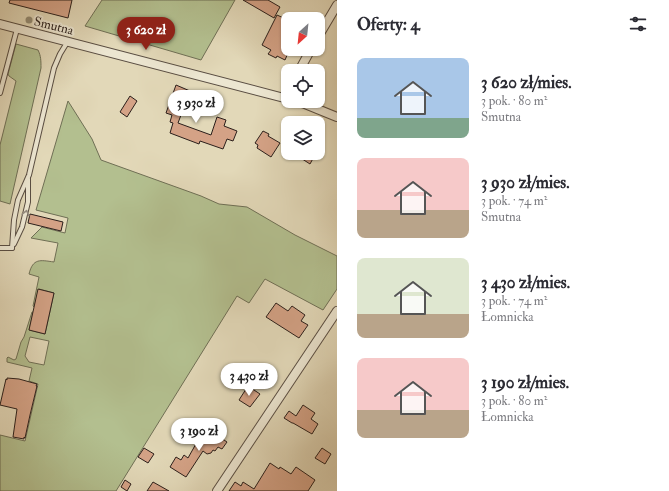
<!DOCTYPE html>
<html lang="pl">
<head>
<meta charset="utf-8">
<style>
  body { margin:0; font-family:"IM FELL Double Pica",serif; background:#f2f2f3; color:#2b2b33; height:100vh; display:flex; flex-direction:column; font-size:15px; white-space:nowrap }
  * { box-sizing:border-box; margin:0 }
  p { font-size:13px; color:#7c7c81 }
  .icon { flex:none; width:22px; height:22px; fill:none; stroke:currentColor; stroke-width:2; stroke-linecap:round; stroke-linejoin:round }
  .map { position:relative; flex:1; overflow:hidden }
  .sheet { display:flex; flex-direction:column; background:#fff; width:332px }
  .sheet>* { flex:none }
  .needle { width:26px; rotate:207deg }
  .fabs { position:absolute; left:281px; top:12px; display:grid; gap:8px }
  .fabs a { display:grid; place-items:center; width:44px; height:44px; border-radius:8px; background:#fff; box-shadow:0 1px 3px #0004; font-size:20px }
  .price { position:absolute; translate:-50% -34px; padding:0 9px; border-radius:14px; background:#fff; color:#222; font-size:13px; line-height:26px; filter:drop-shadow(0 1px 2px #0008) }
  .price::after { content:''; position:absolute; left:50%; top:24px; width:12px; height:9px; margin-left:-6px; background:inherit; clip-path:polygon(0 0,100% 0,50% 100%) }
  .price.selected { background:#8f2418; color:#fff }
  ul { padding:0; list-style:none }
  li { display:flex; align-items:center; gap:12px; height:100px; padding:0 20px }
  li span { display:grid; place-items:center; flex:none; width:112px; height:80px; border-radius:8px; color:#555 }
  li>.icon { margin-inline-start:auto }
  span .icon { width:48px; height:48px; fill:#fffc; stroke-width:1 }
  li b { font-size:17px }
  h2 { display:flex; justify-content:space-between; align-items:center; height:48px; padding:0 20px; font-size:17px }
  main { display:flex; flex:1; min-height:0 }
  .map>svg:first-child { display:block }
  .green { fill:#b3bf8f; stroke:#6f6f55; fill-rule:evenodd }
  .building { fill:#d4a286; stroke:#2b1f1b }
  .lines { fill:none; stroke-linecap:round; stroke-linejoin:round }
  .service-casing { stroke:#594d42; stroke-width:6 }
  .minor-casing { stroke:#594d42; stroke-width:10 }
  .service { stroke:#ece6d1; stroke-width:4 }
  .minor { stroke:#ece6d1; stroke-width:8 }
  .tree { fill:#948d75 }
  .oneway { stroke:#958c7f }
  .labels { text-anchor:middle; stroke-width:4; stroke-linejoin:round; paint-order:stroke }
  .street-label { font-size:13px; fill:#2b1f1b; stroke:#ece6d1 }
</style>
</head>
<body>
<main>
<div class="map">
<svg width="337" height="491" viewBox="0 0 337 491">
  <rect width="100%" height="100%" fill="#e2d8b8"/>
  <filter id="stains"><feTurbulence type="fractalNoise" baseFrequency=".005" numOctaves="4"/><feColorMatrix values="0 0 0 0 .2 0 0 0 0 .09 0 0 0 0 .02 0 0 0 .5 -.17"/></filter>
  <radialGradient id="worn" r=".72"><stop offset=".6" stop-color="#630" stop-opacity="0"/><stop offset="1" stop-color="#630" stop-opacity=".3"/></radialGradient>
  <g class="green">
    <path d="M102,0H235L201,60L85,26Z"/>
    <path d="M16,44L38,50C41,56 41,61 41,68L10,204L0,201V145L16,81L9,76L8,74Z"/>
    <path d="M68,101L92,139L101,160L201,196L219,204L247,207L295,235L337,256V289L323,310L265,279L249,303L237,296L116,491H0V435L25,441L38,384L29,381L32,368L7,362V358L8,357L14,360L16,359L21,342L24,337L32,312H33L29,330L45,334L54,293L39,289L34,307L33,306L39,277L29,274C33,258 40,260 54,262L58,243L31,238L42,227L65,233L68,218L36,210ZM30,337L49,341L44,365L29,362L25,356Z"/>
  </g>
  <g class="building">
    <path d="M10,0H72L68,18L9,3Z"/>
    <path d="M243,0H268L280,7L274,18Z"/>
    <path d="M277,15L288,20V53L285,60L277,56L276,58L268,54L271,50L262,45Z"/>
    <path d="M176,85L190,91L178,123L211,135L217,117L226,120L224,126L237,131L233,141L227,139L223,149L200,141L199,144L170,133L173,123L170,122L172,115L166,113Z"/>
    <path d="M130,96L137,101L127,117L120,112Z"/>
    <path d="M263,131L269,134L268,136L280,143L271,157L257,148L258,145L255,143Z"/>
    <path d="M293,153H316L310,164Z"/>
    <path d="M30,214L63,222L61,231L28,223Z"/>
    <path d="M38,289L54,293L45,334L29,330Z"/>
    <path d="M276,303L288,311L292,306L305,315L301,321L308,325L299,338L266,317Z"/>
    <path d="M7,378L19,379L37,384L36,386H37L30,415L25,438L24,437V439L13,437L17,409L0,405L6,379L7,380Z"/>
    <path d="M248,386L260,394L250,407L239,400Z"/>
    <path d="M303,405L315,413L311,419L318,424L312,434L293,423H292L284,418L289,411L296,416Z"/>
    <path d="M206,428L227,442L222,449L218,447L215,451L213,450L211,453L207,454L203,451L186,477L170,467L176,457L181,460L184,455L188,458L197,442V439L199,436L201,435Z"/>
    <path d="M144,448L154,454L148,463L138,457Z"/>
    <path d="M322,448L331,454L325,464L315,458Z"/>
    <path d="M270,463L279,469L280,467L291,474L296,467L315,480L308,491H229L235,482L241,486L243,482L254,489Z"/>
    <path d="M125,480L131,484L127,491L121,487Z"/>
    <path d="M153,482L169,491H147Z"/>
  </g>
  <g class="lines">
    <g class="service-casing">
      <g id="service">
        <path d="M0,93L17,29"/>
        <path d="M14,244L22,227L28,202V179"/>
        <path d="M0,248H12"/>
        <path d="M12,248L14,220L18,200L29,175L54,68L60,54L68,41"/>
      </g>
    </g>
    <g class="minor-casing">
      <g id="minor">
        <path d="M0,24L288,99"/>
        <path d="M318,37L337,5"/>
        <path d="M299,71L311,49"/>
        <path d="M294,101L305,104L337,117"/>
        <path d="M217,491L337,311"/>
      </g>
    </g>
    <use href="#service" class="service"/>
    <use href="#minor" class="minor"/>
  </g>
  <circle class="tree" cx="29" cy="20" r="3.5"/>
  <defs><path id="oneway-chevron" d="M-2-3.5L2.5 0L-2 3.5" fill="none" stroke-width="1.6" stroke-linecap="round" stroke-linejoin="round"/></defs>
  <use class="oneway" href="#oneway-chevron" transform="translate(26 213) rotate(-77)"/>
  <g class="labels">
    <g class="street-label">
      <text transform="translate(54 25) rotate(14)" y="5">Smutna</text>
    </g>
  </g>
  <rect width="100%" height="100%" filter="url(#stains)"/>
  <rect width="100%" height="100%" fill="url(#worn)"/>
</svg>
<div class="fabs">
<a><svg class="needle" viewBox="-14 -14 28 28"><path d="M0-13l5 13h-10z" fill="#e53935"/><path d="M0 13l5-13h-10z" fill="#7c7c81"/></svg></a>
<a><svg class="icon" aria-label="locate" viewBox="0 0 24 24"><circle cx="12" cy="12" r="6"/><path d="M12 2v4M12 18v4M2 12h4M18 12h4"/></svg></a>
<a><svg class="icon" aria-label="layers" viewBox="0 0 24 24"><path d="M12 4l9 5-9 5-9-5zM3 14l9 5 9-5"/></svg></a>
</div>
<b class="price selected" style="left:146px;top:51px">3 620 zł</b>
<b class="price" style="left:196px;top:124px">3 930 zł</b>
<b class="price" style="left:249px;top:397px">3 430 zł</b>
<b class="price" style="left:199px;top:452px">3 190 zł</b>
</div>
<section class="sheet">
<h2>Oferty: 4<svg class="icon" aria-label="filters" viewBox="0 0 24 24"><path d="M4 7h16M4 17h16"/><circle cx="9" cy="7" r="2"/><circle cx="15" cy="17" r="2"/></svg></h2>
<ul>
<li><span style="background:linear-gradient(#a9c7e8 75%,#7fa58c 0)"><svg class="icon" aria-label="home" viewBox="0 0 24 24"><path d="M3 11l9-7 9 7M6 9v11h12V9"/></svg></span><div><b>3 620 zł/mies.</b><p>3 pok. · 80 m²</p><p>Smutna</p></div></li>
<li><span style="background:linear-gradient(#f6c9c9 65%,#b9a48a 0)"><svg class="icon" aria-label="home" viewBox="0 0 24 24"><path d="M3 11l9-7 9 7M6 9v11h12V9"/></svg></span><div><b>3 930 zł/mies.</b><p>3 pok. · 74 m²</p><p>Smutna</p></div></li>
<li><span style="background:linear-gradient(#dfe7d0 70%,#b9a48a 0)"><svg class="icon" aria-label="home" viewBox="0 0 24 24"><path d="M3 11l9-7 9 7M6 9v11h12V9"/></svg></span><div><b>3 430 zł/mies.</b><p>3 pok. · 74 m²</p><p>Łomnicka</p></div></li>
<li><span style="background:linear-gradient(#f6c9c9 65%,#b9a48a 0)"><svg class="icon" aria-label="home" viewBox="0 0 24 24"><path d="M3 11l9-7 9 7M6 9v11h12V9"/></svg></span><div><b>3 190 zł/mies.</b><p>3 pok. · 80 m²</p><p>Łomnicka</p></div></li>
</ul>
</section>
</main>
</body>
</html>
